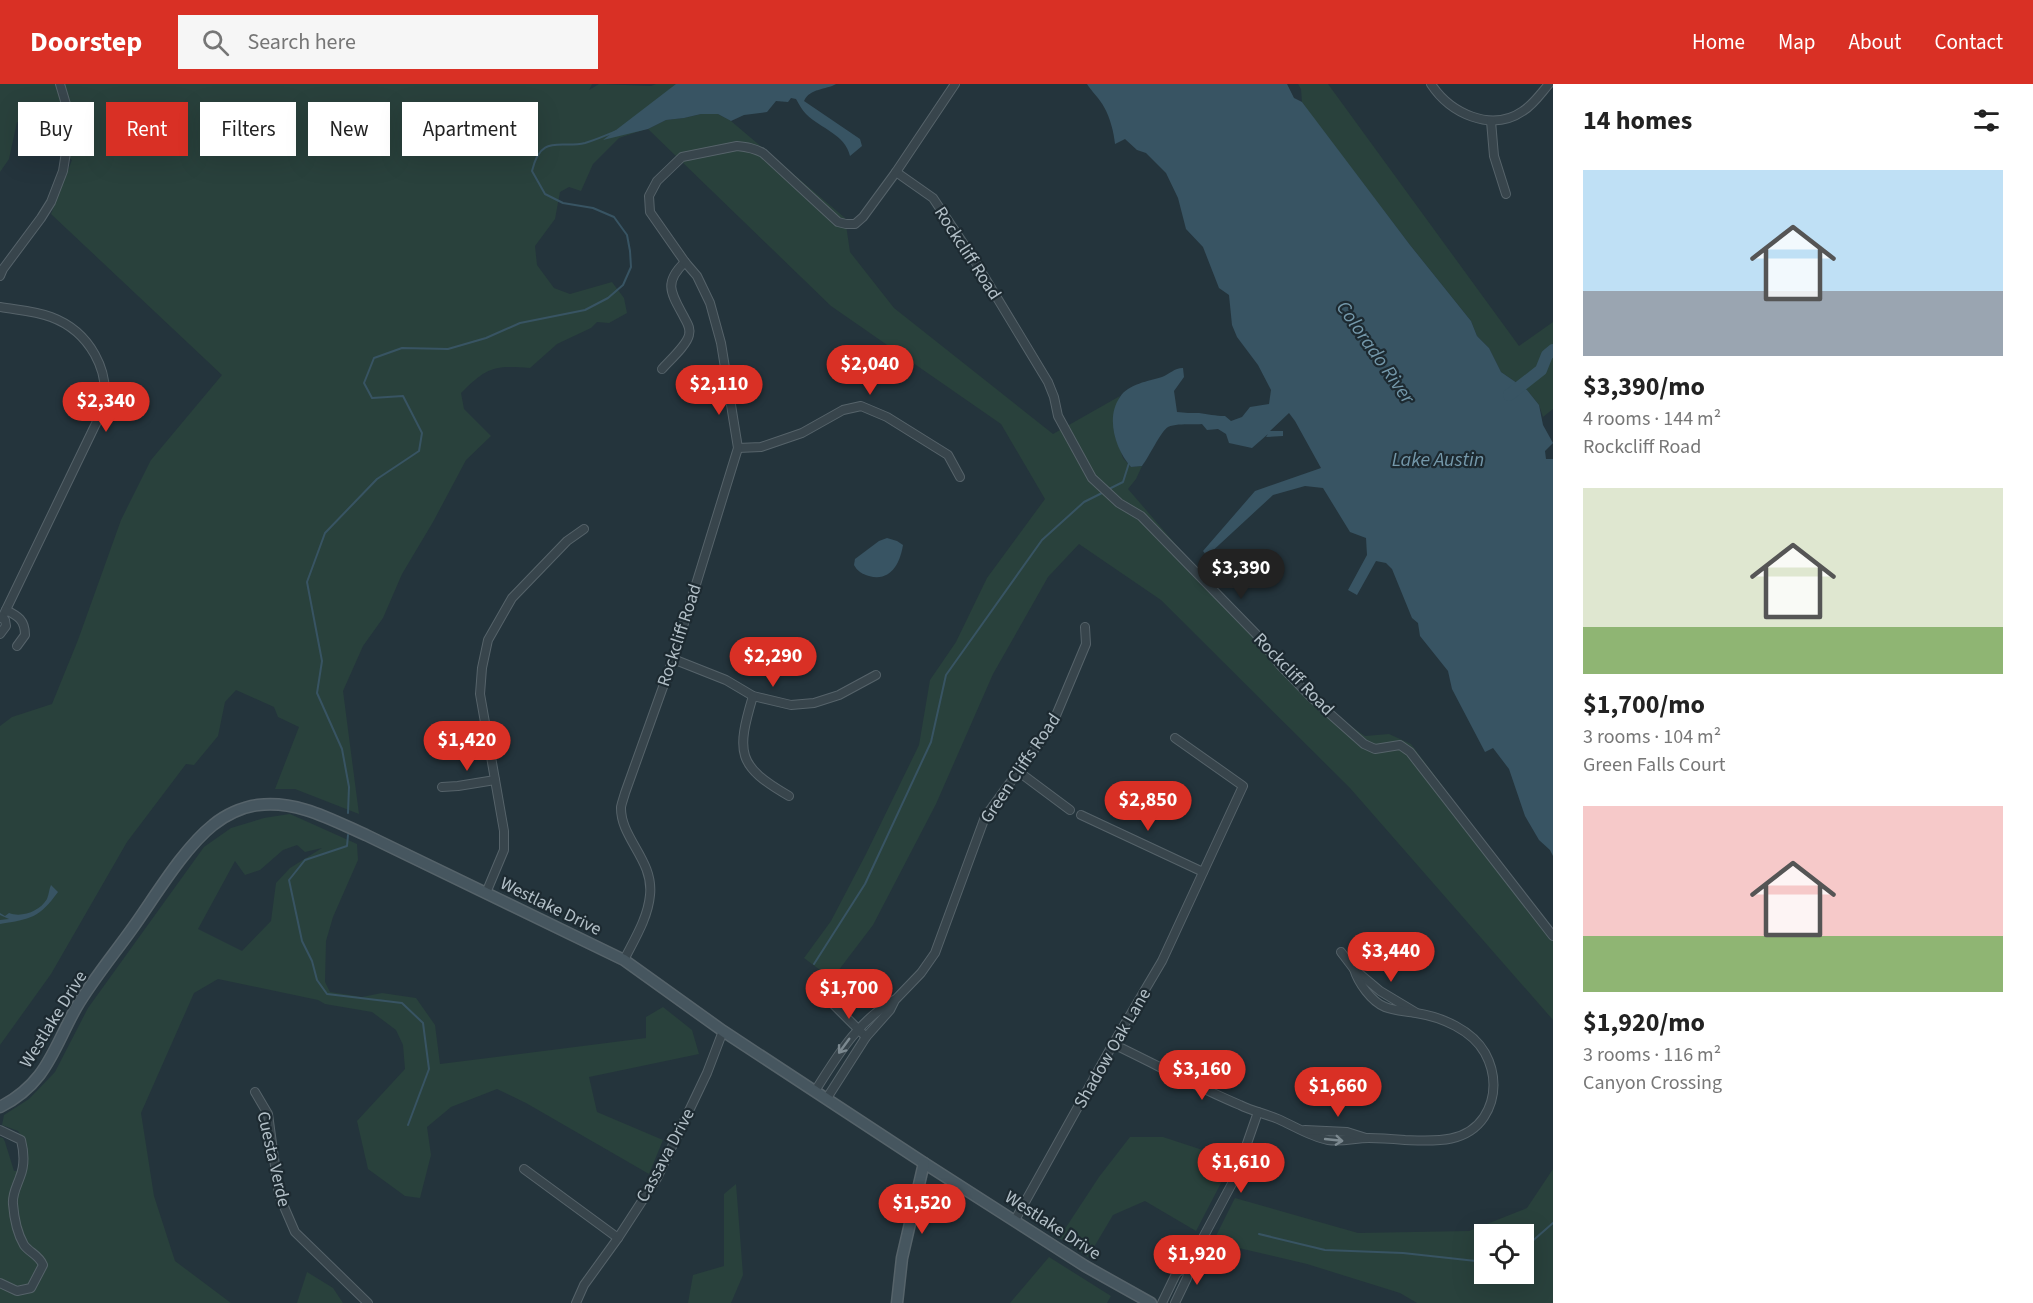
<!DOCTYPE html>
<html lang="en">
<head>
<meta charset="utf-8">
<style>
  body { margin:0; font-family:"Source Sans 3",sans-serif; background:#f6f6f6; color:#222; height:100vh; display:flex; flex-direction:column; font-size:22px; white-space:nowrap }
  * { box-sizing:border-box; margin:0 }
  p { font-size:20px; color:#767676 }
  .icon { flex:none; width:33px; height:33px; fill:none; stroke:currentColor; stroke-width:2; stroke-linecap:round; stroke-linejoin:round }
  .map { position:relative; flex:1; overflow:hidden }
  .details { display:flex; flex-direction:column; background:#fff; width:480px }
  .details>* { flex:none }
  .banner { position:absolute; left:18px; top:18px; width:570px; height:54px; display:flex; gap:12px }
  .fabs { position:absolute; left:1474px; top:1140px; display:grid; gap:12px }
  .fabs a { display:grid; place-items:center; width:60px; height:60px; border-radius:0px; background:#fff; box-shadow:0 6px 24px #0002; font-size:30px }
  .price { position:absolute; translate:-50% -51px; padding:0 14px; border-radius:21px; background:#d93025; color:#fff; font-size:20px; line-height:39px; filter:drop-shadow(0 2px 3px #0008) }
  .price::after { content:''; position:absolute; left:50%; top:36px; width:18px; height:14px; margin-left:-9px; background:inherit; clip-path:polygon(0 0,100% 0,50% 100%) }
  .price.current { background:#222; color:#fff }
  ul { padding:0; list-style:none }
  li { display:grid; align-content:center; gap:12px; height:318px; padding:0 30px }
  li span { display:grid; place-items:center; height:186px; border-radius:0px; color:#555 }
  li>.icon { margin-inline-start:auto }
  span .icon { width:108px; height:108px; fill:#fffc; stroke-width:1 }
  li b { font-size:26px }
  h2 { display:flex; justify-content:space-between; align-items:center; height:72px; padding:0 30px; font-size:26px }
  .chip { padding:0 21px; border-radius:0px; background:#fff; box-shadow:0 6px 24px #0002; font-size:21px; line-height:54px }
  .chip.current { background:#d93025; color:#fff }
  header { display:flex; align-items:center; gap:36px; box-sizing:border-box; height:84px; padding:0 30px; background:#d93025; color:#fff }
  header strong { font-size:28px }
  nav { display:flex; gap:33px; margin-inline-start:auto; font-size:21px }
  .search { width:420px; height:54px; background:#f6f6f6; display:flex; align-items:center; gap:15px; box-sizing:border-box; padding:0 21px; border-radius:0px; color:#767676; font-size:22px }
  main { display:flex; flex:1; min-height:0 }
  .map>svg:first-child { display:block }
  .green { fill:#29413c; fill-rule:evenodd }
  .water { fill:#385463 }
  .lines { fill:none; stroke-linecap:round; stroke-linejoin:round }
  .stream { stroke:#385463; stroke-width:2 }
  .river { stroke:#385463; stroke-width:12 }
  .street-casing { stroke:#56636a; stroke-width:10 }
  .secondary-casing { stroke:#56636a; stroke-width:13 }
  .street { stroke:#38454c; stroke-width:8 }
  .secondary { stroke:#46565f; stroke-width:10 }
  .oneway { stroke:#7c8990 }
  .labels { text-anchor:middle; stroke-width:4.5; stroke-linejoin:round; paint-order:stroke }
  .street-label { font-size:18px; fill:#b3c0c8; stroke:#1d2a31 }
  .water-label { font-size:20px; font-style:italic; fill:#7498aa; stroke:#1d2a31 }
</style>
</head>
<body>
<header>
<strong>Doorstep</strong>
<div class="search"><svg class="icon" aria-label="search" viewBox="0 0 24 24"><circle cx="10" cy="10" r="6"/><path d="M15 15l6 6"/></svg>Search here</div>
<nav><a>Home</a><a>Map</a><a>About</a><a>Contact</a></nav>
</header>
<main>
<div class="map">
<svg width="1553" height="1219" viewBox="0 0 1553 1219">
  <rect width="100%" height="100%" fill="#24343c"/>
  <g class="green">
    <path d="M0,0H592L589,6L599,0L651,2L656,0H684L643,46L619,54L593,80L581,107L569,103L560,108L555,135L535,162L537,181L554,204L570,210L612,198L624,214L627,229L609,239L597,238L591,244L557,260L530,284C494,281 487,283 461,309L464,325L491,352L466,376L433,438L402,490L383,534L363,562L343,607L359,730L295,705H275L299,643L278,633L274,623L236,606L225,618L218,652L194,681L186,680L127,758L51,890L0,961V642L12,633L52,620L78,556L121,436L151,376L222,291L51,130L72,76L17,38L9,75L0,88Z"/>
    <path d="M1298,0H1328L1519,262L1553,238V325L1543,333L1539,321L1527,306L1501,288L1489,264L1477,252L1471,237L1410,161L1316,38L1302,18L1301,5Z"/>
    <path d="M701,30H718L731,37L845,134L850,168L894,224L1053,350L1120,312L1114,329L1121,368L1123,374L1131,383L1142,382L1136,395L1128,405L1196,484L1253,542L1303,600L1342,636L1365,652L1389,650L1411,660L1553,849V936L1350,704L1161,516L1079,460L1048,493L993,590L936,720L873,841L832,895L804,874L831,837L866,770L919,661L930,596L956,558L987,494L1045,415L1001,340L831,222L648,45L666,36L684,34Z"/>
    <path d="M290,730L357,760L358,776L333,833L326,857L325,898L330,908L362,913L382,909L416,914L435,941L440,980L646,954V933L663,923L692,946L699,970L589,993L597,1028L663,1056L649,1090L526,1019L497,1005L451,1023L427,1043L431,1071L420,1114L405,1112L368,1085L357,1037L405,985L403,961L396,946L372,928L325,920L318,916L218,895L194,909L141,1029L154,1112L175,1177L231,1219H0V1053L3,1054L5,1058L14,1087L24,1086L25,1058L18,1047L2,1041L4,1031L29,1015L55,988L88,924L204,763L231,744L264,734ZM297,761L305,768L322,764L290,784L276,799L271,837L242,867L198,845L235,777L245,791L260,786L283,766Z"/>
    <path d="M1130,1053H1163L1233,1076L1196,1147L1145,1117L1113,1131L1088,1173L1059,1154L1099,1093Z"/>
    <path d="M1553,1085V1219H1417L1400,1209L1307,1180L1213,1158L1235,1114L1358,1149L1469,1147L1527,1124ZM1485,1150H1524V1190H1485Z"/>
    <path d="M736,1100L743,1191L731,1219H688L693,1191L724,1182V1110Z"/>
    <path d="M1049,1173L1111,1212L1107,1219H1010Z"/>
    <path d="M307,1188L333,1204L343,1219H297Z"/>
  </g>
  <g class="water">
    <path d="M676,0H836C826,6 810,4 804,17L860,55L862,62L850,72C845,50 821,45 806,30C802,26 799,20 796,15L791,14L788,18L776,17L767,28L744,31L731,37L718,30H701L684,34L666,36L648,45L603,56Z"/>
    <path d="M1087,0H1287L1294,14L1302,18L1410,161L1471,237L1477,252L1489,264L1501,288L1527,306L1539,321L1543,341L1553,359L1545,367L1546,375H1553V772L1550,766L1539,756L1525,732L1509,685L1493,664L1485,668L1452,605L1448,587L1420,552L1418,539L1412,534L1392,485L1386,479L1376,477L1357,511L1348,506L1367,471L1366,454L1350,448L1323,404L1305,402L1273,411L1207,472L1203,467L1255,407L1321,384L1295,337L1289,329L1270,347H1283V352L1266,353L1268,350L1252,364L1229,359L1226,350L1218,345L1207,346L1202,340C1192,341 1177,339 1168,343C1161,347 1149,373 1142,382L1131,383C1116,366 1105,334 1120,313C1128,300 1149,297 1162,293C1170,290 1174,284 1183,284L1184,293L1174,307L1177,328C1185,329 1191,329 1199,329C1208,330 1215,332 1225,332L1231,337L1242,333L1250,323L1269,320L1271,306L1258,281L1237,253L1232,241L1229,211L1219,204L1203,163L1186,145L1178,114L1166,89L1146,69L1137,66L1125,55L1115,60C1114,49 1110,33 1104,23C1100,15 1092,8 1087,0Z"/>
    <path d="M887,454L897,457L903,461C900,480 890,498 869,492C862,490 857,487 854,481L855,475L879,457Z"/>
    <path d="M51,801L58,808C39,834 31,835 0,840V836L9,835L0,831V829L5,832L9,829C22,834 40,827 47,815C49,810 49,805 51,801Z"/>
  </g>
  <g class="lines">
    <g class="stream">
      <path d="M1109,405L1123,398L1129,379"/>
      <path d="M348,729L349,703L342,665L317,609L322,577L307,498L325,449L377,395L419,367L422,349L403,312L372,314L364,299L374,274L402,264L448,265L486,254L520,239L585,226L608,214L623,201L631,183L630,167L627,151L614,133L593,124L563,119L545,110L532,87C541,49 560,65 585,59C596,56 606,51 617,47"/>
      <path d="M348,751L347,762L305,776L289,796L302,857L312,877L317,896L327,910L402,919L423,939L429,985L408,1041"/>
      <path d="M814,880L865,800L931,658L946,591L1042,456L1084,418L1104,408"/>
      <path d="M1259,1150L1325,1166L1403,1169L1485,1178"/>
      <path d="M1524,1162L1529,1160L1553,1139"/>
    </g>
    <path class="river" d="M1509,311L1541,286L1547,271L1553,266"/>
    <g class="street-casing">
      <g id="street">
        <path d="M1431,0C1450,29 1491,49 1523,27C1534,20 1541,9 1549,0"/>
        <path d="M1491,37L1494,72L1506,110"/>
        <path d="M896,88L933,114L973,174L1048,298L1054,313L1058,332L1092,394L1119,419L1141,432L1256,550L1280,581L1311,613L1364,660L1375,665L1400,661L1410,668L1553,852"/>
        <path d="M0,192L3,185L41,134L51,118L63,87L71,37L60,0"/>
        <path d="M0,223C17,226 35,227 51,233C89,247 113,288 102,327L2,534"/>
        <path d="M662,285C669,277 687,261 689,251C691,244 687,239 684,233C671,209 663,199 685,178"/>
        <path d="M738,364L761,363L802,349L843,326L861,322L887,333L948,371L960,393"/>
        <path d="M6,526C18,532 25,536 25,551L17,562"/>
        <path d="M0,533L5,536L6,542L0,550"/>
        <path d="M673,575L726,596L753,612L791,621L814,619L839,611L876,591"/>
        <path d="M753,612C736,669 737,682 789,712"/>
        <path d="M1019,688L1070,726"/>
        <path d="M442,703L458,702L495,696"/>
        <path d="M1081,731L1203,788"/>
        <path d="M486,809L504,766V747L480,610L482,584L488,556L512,514L567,457L584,445"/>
        <path d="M1341,868L1354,885L1380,907L1415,928"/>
        <path d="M624,876C634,856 648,834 650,811C654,776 620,754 621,723C622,718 624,713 625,709L673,575L738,364L721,259L710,219L697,192L685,178L650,128L649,112L657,97L682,73L737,62C747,63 754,64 763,69L838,138L846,140H855L863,133L896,88L955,0"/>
        <path d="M824,911L866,953"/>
        <path d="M1113,960C1155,980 1197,1003 1240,1021C1252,1027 1266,1030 1278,1035C1294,1042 1311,1053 1328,1056C1343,1058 1355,1054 1369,1054C1381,1054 1393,1055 1405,1056C1434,1057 1466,1060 1484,1033C1497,1013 1496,989 1485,969C1472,946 1442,933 1416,929C1406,927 1395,927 1385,923C1372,918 1358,899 1354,885"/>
        <path d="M815,1007C838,971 856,939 894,916"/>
        <path d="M255,1008L268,1030L279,1111L295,1148L368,1219"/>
        <path d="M827,1014L866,953L890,926L895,916L921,889L935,869L985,733L1052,641L1086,560L1085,543"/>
        <path d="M0,1046L21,1056C24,1068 25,1081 20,1093C17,1102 12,1110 13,1120C14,1133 17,1149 24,1161C30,1169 39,1171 43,1181L31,1204L17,1207L0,1199"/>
        <path d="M1305,1046L1347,1048L1366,1054"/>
        <path d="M524,1085L618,1154"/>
        <path d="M1015,1136L1113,960L1162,877L1243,702L1175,654"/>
        <path d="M576,1219L584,1201L618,1154L657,1094L707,989L723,947"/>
        <path d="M1162,1219L1176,1190L1191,1176"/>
        <path d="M1175,1219L1187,1194L1191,1176L1235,1094L1258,1028"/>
      </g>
    </g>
    <g class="secondary-casing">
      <g id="secondary">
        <path d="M0,1023C47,999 53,965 76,924C93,895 115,869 134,842C156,811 184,764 213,741C225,731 242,723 258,721C297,716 332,736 366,751L624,876L723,947L924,1079L1085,1182L1151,1219"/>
        <path d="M897,1219L902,1174L924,1079"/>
      </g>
    </g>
    <use href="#street" class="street"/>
    <use href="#secondary" class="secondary"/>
  </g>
  <defs><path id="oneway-shaft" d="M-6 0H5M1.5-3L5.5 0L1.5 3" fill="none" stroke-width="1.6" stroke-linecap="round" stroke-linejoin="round" transform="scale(1.5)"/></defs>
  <g class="oneway">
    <use href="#oneway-shaft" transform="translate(844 962) rotate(126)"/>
    <use href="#oneway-shaft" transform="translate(1334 1056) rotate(6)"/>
  </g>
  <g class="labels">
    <g class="street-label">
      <text transform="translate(968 169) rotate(57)" y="6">Rockcliff Road</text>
      <text transform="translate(679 551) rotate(-72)" y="6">Rockcliff Road</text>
      <text transform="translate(1294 590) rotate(46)" y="6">Rockcliff Road</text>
      <text transform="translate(1020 684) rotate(-56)" y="6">Green Cliffs Road</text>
      <text transform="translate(551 822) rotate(26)" y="6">Westlake Drive</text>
      <text transform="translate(53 935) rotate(-58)" y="6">Westlake Drive</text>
      <text transform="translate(1112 964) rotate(-60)" y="6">Shadow Oak Lane</text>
      <text transform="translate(665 1071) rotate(-62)" y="6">Cassava Drive</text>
      <text transform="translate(274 1075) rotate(77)" y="6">Cuesta Verde</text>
      <text transform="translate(1053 1141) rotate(33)" y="6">Westlake Drive</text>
    </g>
    <g class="water-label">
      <text transform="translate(1376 268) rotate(55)" y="7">Colorado River</text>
      <text x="1438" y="382">Lake Austin</text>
    </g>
  </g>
</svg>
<div class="fabs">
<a><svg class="icon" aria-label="locate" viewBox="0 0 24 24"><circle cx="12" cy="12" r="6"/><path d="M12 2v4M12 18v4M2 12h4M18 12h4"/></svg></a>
</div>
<b class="price" style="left:870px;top:312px">$2,040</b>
<b class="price" style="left:719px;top:332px">$2,110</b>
<b class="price" style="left:106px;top:349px">$2,340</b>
<b class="price current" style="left:1241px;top:516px">$3,390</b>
<b class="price" style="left:773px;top:604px">$2,290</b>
<b class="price" style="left:467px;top:688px">$1,420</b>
<b class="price" style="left:1148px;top:748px">$2,850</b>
<b class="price" style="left:1391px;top:899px">$3,440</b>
<b class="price" style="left:849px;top:936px">$1,700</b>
<b class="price" style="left:1202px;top:1017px">$3,160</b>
<b class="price" style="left:1338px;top:1034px">$1,660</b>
<b class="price" style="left:1241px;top:1110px">$1,610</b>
<b class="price" style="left:922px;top:1151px">$1,520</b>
<b class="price" style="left:1197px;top:1202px">$1,920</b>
<div class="banner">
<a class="chip">Buy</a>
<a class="chip current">Rent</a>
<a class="chip">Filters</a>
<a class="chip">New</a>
<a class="chip">Apartment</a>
</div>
</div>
<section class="details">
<h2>14 homes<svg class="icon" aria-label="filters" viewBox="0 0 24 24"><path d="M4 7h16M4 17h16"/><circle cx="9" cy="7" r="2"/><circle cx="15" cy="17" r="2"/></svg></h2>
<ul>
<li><span style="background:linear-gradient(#bfe0f5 65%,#9aa5b1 0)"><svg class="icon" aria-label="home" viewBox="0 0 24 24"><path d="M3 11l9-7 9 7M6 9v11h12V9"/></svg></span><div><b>$3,390/mo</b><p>4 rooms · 144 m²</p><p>Rockcliff Road</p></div></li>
<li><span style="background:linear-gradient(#dfe7d0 75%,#8fb573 0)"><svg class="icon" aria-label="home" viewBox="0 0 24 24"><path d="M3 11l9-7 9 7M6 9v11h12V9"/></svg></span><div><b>$1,700/mo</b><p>3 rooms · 104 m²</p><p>Green Falls Court</p></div></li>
<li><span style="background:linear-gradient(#f6c9c9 70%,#8fb573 0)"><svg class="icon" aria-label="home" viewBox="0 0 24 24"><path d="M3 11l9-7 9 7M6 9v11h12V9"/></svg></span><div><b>$1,920/mo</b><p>3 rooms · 116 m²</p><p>Canyon Crossing</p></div></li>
</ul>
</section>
</main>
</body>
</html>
